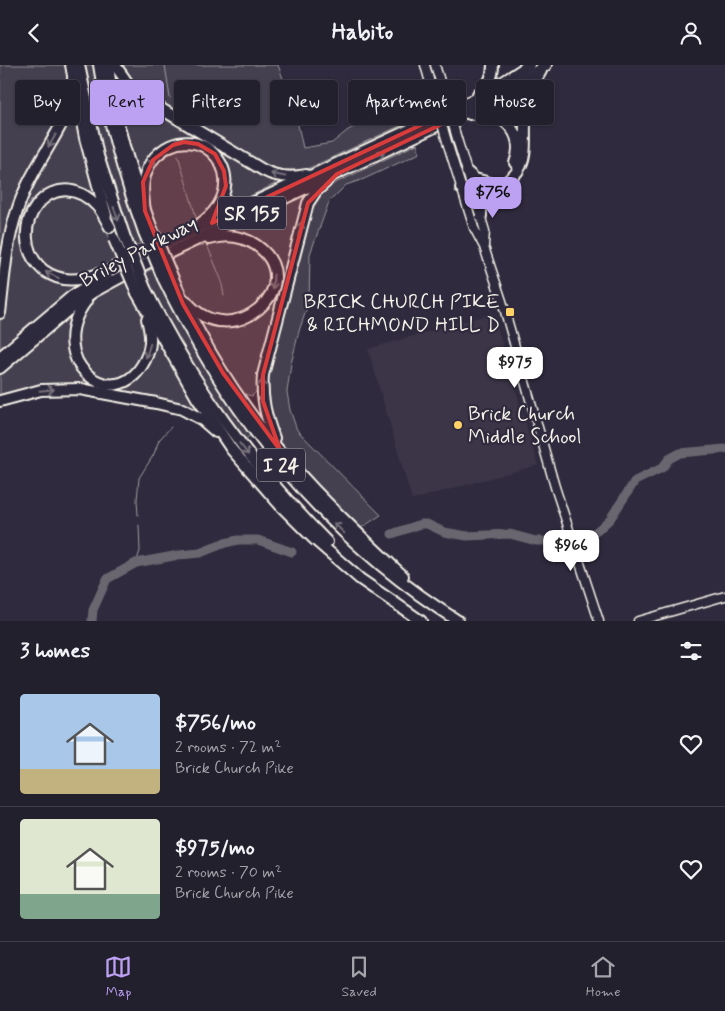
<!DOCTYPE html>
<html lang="en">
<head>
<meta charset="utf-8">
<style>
  body { margin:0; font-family:Mynerve,sans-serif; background:#2f2d3a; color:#f1f3f6; height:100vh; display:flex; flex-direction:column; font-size:19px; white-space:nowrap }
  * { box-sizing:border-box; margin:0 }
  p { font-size:16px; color:#a3a3aa }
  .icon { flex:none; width:28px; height:28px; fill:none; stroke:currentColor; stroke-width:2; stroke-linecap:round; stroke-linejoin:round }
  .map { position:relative; height:556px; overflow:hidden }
  .side { display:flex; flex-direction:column; background:#23202e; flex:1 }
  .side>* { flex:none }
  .top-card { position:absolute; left:15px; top:15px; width:695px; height:45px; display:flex; gap:10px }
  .price { position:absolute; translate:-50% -42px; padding:0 11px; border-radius:10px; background:#fff; color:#222; font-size:16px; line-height:32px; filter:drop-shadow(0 1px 2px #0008) }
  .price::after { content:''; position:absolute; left:50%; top:30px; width:15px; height:11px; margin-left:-8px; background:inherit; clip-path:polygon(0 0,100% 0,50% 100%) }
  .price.active { background:#bca0f2; color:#111 }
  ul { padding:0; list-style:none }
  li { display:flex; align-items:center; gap:15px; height:125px; padding:0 20px }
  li+li { border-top:1px solid #403e4a }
  li span { display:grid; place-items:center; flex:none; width:140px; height:100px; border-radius:5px; color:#555 }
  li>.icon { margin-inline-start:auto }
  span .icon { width:60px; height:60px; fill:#fffc; stroke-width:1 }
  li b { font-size:21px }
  h2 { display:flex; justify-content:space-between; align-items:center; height:60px; padding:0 20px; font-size:21px }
  .pill { padding:0 18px; border-radius:5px; background:#23202e; box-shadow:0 1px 4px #0004,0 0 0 1px #403e4a; font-size:18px; line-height:45px }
  .pill.active { background:#bca0f2; color:#111 }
  header { display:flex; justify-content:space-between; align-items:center; height:65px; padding:0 20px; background:#23202e; font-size:22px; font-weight:700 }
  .dock { display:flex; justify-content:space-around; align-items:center; height:70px; border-top:1px solid #403e4a; background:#23202e; font-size:14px; color:#a3a3aa }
  .dock a { display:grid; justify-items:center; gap:2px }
  .dock .active { color:#bca0f2 }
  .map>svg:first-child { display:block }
  .built { fill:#3b3647 }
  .green { fill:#454050; stroke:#9c989c }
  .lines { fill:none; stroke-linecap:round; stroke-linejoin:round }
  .stream { stroke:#a19ea0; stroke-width:1 }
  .river { stroke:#6a6670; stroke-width:9 }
  .secondary-casing { stroke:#f4f1e8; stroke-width:11 }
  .motorway-casing { stroke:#f4f1e8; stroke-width:14 }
  .secondary { stroke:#2f2a3d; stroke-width:8 }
  .motorway { stroke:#2f2a3d; stroke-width:10 }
  .secondary-bridge-casing { stroke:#f4f1e8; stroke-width:11; stroke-linecap:butt }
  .motorway-bridge-casing { stroke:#f4f1e8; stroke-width:14; stroke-linecap:butt }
  .secondary-bridge { stroke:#2f2a3d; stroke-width:8 }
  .motorway-bridge { stroke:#2f2a3d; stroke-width:10 }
  .oneway { stroke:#747079 }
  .marked { fill:#d93c3b; fill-opacity:0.2; stroke:#d93c3b; stroke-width:4; stroke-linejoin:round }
  .poi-dot { fill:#ffd166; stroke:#2f2a3d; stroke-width:2 }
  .labels { text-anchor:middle; stroke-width:4.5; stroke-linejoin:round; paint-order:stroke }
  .shield { fill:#2f2a3d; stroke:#b9b5b5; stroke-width:1 }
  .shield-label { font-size:19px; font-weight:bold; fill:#f4f1e8 }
  .street-label { font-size:20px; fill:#f4f1e8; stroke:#2f2a3d }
  .poi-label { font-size:20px; fill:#f4f1e8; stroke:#2f2a3d; text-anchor:end }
</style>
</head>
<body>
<header><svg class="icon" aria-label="back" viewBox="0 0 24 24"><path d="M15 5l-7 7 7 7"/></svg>Habito<svg class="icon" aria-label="person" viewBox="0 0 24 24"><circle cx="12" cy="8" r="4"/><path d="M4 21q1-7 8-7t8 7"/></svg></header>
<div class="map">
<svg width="725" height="556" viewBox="0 0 725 556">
  <rect width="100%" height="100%" fill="#2f2a3d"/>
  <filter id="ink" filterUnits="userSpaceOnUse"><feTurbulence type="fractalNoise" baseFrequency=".02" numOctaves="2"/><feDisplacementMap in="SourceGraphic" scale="10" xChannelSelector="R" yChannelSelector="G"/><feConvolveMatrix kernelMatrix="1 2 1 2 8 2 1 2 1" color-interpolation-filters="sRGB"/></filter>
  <g filter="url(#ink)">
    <path class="built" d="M493,248L538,400L412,435L368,284Z"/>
    <g class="green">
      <path d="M0,0H66C67,9 68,18 67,27C63,62 27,103 14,138C4,161 3,188 0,213Z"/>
      <path d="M85,0H94L103,52L115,98L142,178L132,182L102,91L82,1Z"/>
      <path d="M111,0L118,11L264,110L276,116L275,119L217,147L221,142L222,93L173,76L139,114L121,50Z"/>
      <path d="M119,0H278L295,46L303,83L332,78L348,65L404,38L406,45L424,37L428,46L405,56L406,58L307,104L298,107H284L272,104L254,94L150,33L133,19Z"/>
      <path d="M73,47L84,93L98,138L86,129L46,126L37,131L30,137L21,153L20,171L21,179L32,199L38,205L78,218L0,284V258L16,160L27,128L71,48Z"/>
      <path d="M417,79L420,88L364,114L346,120L329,137L310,189L309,237L299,266L291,299L287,327L290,345L297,365L381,450L358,465L337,444L283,383L275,369L266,332L269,305L276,269L304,154L321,125Z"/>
      <path d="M191,82C209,87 221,99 221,119C221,124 218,129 216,134C213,141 211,146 206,151L161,173C151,147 135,113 163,92C165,89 169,86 172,84C177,82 185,82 191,82Z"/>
      <path d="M306,129H309L300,148L256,327L252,331C248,330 244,329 241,326C227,310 211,279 200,260V257L202,254L243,258L252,254L266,243L273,233L275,201L231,166Z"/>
      <path d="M57,130C97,131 105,161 117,193C97,208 70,217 47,204C41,201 35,190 30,183L35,142Z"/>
      <path d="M225,173L250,181L264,195L268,205L270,215L269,225L251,247L217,252L195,241L179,217L170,195L196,182Z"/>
      <path d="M153,204C179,263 213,317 251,370L242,377C206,323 169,269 143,208Z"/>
      <path d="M125,215C133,232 146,252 147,272C147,282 142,292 136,300C111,330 79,307 76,274C76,264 82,250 88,242C96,230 113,222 125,215Z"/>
      <path d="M76,248L73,253L80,306L122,319L153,276L156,275L205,352L66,320L0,333V310L70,250Z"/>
    </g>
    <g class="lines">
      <g class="stream">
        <path d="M165,0L170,33"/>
        <path d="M178,90L196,152"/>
        <path d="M207,180L221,214L224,231"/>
        <path d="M138,450L137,435L139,413L154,389L159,375L171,362"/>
        <path d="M136,498L140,486L139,460"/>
      </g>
      <g class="river">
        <path d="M392,469L421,459H427L444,467L467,471L510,469L536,476H562L586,472L597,466L610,454L635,416L662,403L669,394L680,388L725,384"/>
        <path d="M92,556L93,545L107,514L136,498L179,490L200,488L225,478L238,475H258L292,487"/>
      </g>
      <g class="secondary-casing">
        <g id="secondary">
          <path d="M425,0L434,32"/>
          <path d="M435,0L444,29"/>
          <path d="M458,77L485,166L484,180"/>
          <path d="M448,80L474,163L484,182L502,236L555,422L599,556"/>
          <path d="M638,556L725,531"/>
        </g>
      </g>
      <g class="motorway-casing">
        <g id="motorway">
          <path d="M71,0L85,73L106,150"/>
          <path d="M79,0L98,91L124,170"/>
          <path d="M99,0C108,58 124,112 144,167"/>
          <path d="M108,0C114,57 132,111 152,164"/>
          <path d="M115,0L129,20L148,36L263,105C276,112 291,113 306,110"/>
          <path d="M478,29C488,22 493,12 493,0"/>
          <path d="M470,49C500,43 527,67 515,98"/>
          <path d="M467,107L475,114L490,118"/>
          <path d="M461,123C471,131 477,131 489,126C540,105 519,78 527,38C529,26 535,16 541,6"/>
          <path d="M145,146C142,127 141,108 155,92C198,47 261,115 200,159"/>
          <path d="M481,151V138L489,126"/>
          <path d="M98,209C79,216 61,218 43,205C0,167 51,92 98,142C103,148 106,155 110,162"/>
          <path d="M171,209C196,267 229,322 268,372C308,422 356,467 403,511"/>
          <path d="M163,213C230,352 326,473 458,556"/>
          <path d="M145,223C194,322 250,399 327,477"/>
          <path d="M137,228L197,333L232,385L253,409L280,440L314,474L360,514L421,556"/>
          <path d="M86,236C42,295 115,354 145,295C152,281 151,269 147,254"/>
          <path d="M186,236C231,292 312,219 256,180C241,170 226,169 209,174"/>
          <path d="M0,248C4,215 6,178 17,146C27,113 49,84 64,54L69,42L73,14"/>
          <path d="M0,292L71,232L115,202L480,32L529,0"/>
          <path d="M0,303L67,246L93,227L139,202L479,41L509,25L546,0"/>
          <path d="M0,336L41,325L80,324L156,338L182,344L201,354L216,367"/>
          <path d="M274,373C266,352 261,333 263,310L308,138L316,126L326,117"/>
        </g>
      </g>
      <use href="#secondary" class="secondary"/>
      <use href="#motorway" class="motorway"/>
      <g class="secondary-bridge-casing">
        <g id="secondary-bridge">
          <path d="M444,29L458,77"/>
          <path d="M434,32L448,80"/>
        </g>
      </g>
      <g class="motorway-bridge-casing">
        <g id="motorway-bridge">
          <path d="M152,164L171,209"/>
          <path d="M144,167L163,213"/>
          <path d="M124,170L145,223"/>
          <path d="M114,174L137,228"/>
        </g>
      </g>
      <use href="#secondary-bridge" class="secondary-bridge"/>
      <use href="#motorway-bridge" class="motorway-bridge"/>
    </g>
    <defs><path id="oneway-shaft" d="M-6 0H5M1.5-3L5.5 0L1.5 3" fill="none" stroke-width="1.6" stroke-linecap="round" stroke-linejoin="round" transform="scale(1.25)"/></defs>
    <g class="oneway">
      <use href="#oneway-shaft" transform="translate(52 76) rotate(119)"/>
      <use href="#oneway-shaft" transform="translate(378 90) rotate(-25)"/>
      <use href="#oneway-shaft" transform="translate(151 100) rotate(-58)"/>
      <use href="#oneway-shaft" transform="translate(278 110) rotate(-169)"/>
      <use href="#oneway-shaft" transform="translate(116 149) rotate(71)"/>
      <use href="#oneway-shaft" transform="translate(300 164) rotate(-76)"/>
      <use href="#oneway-shaft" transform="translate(52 210) rotate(-155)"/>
      <use href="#oneway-shaft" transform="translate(273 217) rotate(94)"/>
      <use href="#oneway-shaft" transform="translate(148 286) rotate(108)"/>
      <use href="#oneway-shaft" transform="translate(262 322) rotate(-89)"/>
      <use href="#oneway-shaft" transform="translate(47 325) rotate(-5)"/>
      <use href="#oneway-shaft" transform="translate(244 384) rotate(52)"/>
      <use href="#oneway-shaft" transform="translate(339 463) rotate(-135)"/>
    </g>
  </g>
  <path class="marked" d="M440,51L442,59L337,109L308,138L263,310V336L280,385L223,308L183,239L145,146L143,117L153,95L173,80L184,77L198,79L215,89L224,106L226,121L212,158Z"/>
  <g class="poi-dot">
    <rect x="505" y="242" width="10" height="10" rx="2.5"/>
    <circle cx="458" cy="360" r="5"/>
  </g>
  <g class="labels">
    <g class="shield">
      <rect x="218" y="131.5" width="68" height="33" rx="4"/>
      <rect x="257" y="383.5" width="48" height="33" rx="4"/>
    </g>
    <g class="shield-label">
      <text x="252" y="155">SR 155</text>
      <text x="281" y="407">I 24</text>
    </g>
    <g class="street-label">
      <text transform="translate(138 186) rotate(-28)" y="7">Briley Parkway</text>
    </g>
    <g class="poi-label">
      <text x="500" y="243">BRICK CHURCH PIKE<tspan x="500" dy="23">&amp; RICHMOND HILL D</tspan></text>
      <text x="468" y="355" text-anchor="start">Brick Church<tspan x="468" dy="23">Middle School</tspan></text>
    </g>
  </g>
</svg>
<b class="price active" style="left:493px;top:154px">$756</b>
<b class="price" style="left:515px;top:324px">$975</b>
<b class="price" style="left:571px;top:507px">$966</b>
<div class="top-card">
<a class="pill">Buy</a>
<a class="pill active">Rent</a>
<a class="pill">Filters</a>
<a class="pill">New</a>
<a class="pill">Apartment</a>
<a class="pill">House</a>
</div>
</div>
<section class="side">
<h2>3 homes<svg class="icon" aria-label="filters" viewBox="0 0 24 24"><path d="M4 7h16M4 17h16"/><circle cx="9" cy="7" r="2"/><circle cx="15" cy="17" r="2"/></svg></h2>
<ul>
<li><span style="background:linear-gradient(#a9c7e8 75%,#c2b280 0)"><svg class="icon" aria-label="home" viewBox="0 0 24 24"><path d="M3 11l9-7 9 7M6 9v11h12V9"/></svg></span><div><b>$756/mo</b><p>2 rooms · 72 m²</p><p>Brick Church Pike</p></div><svg class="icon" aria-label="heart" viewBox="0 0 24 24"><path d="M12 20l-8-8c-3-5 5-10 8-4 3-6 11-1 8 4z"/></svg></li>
<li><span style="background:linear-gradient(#dfe7d0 75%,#7fa58c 0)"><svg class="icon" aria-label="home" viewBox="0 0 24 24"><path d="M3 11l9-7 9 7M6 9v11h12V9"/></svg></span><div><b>$975/mo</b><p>2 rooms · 70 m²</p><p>Brick Church Pike</p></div><svg class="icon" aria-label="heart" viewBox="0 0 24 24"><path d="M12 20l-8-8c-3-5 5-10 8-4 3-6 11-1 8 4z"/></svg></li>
</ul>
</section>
<nav class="dock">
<a class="active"><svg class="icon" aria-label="map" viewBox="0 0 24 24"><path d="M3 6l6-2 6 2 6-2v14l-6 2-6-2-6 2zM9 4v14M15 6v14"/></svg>Map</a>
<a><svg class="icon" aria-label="saved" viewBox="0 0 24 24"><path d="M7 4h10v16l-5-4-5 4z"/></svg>Saved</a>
<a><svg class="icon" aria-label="home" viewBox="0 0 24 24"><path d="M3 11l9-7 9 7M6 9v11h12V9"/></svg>Home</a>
</nav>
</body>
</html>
